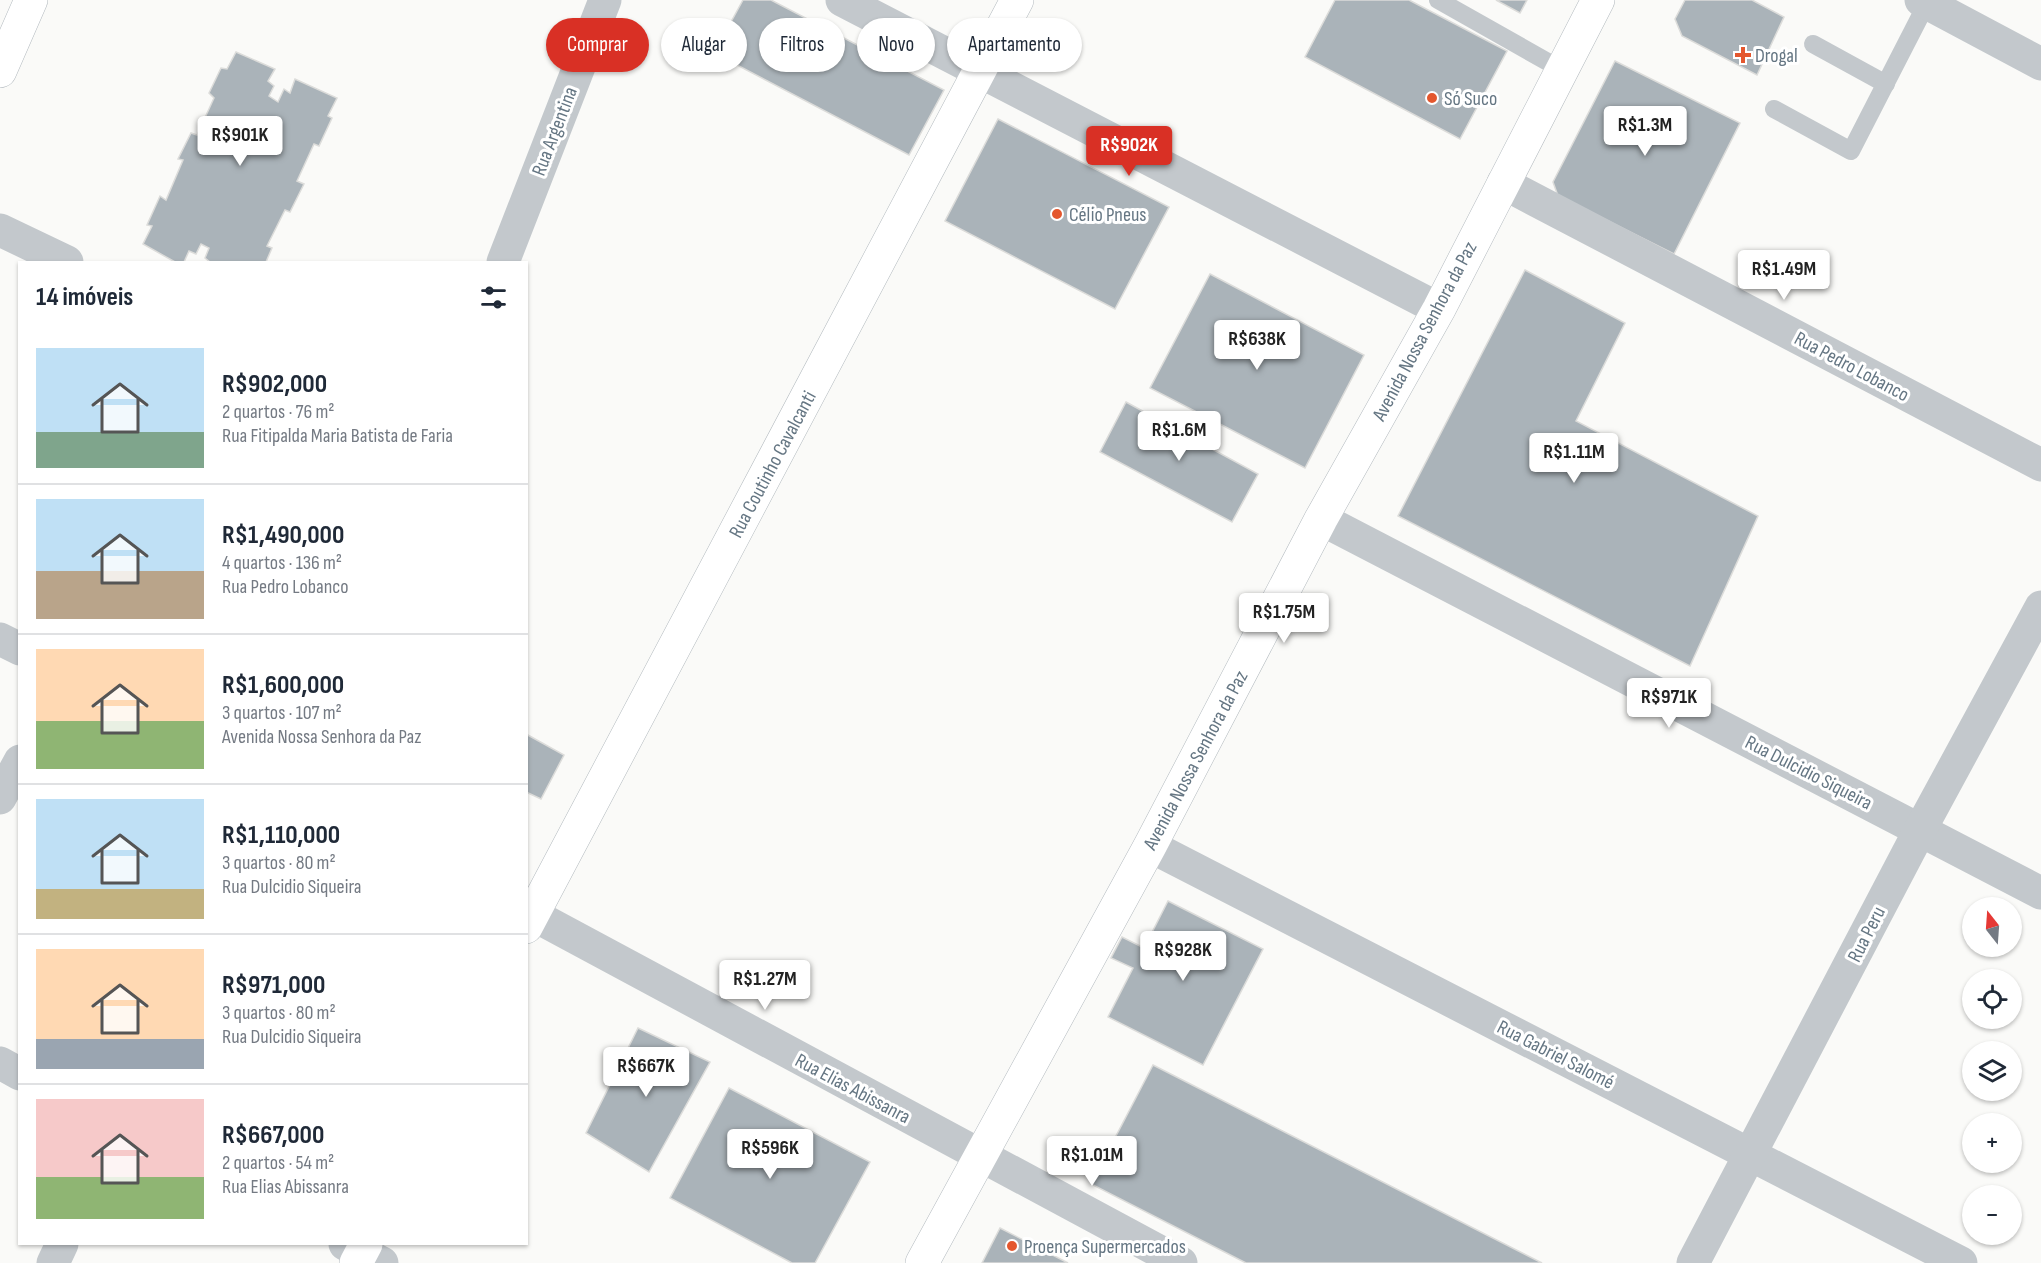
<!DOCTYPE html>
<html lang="pt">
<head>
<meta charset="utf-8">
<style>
  body { margin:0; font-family:"Sofia Sans Condensed",sans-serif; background:#f2f2f3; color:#1f2937; height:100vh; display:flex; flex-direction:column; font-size:22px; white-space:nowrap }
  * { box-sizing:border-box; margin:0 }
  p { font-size:20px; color:#747a83 }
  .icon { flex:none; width:33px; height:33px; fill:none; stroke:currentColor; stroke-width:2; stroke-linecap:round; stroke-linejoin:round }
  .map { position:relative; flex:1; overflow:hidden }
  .drawer { position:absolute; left:18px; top:261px; width:510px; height:984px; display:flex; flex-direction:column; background:#fff; border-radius:0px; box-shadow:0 2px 4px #0004 }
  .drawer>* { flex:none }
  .banner { position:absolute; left:546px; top:18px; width:570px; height:54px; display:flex; gap:12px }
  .needle { width:39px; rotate:343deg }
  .controls { position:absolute; left:1962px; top:897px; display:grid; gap:12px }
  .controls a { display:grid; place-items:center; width:60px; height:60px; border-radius:50%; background:#fff; box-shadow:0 2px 4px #0004; font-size:30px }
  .price { position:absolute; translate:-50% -51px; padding:0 14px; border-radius:6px; background:#fff; color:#222; font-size:20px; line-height:39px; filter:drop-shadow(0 2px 3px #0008) }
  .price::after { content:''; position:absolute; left:50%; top:36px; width:18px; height:14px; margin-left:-9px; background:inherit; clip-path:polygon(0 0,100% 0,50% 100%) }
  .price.on { background:#d93025; color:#fff }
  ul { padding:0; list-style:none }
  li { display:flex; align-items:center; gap:18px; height:150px; padding:0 18px }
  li+li { border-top:2px solid #e0e1e3 }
  li span { display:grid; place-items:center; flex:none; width:168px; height:120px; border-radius:0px; color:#555 }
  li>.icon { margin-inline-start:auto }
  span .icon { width:72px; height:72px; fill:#fffc; stroke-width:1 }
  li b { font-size:26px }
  h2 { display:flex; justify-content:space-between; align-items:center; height:72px; padding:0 18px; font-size:26px }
  .tag { padding:0 21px; border-radius:27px; background:#fff; box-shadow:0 2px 4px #0004; font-size:21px; line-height:54px }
  .tag.on { background:#d93025; color:#fff }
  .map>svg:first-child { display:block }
  .building { fill:#aab3b9; stroke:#dcdcda; stroke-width:1.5 }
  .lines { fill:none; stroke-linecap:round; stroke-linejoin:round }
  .secondary-casing { stroke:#b3babf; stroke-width:34 }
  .lane { stroke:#c3c8cc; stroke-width:18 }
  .street { stroke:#c3c8cc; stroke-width:33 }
  .secondary { stroke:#fff; stroke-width:33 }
  .poi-dot { fill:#e4572e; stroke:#fff; stroke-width:2 }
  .labels { text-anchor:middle; stroke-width:6; stroke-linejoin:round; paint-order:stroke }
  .poi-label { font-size:20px; fill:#657683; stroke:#fff; text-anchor:start }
  .street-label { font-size:20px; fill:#657683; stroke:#fff }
</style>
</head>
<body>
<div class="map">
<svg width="2041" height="1263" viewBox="0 0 2041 1263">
  <rect width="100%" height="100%" fill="#fafaf8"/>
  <g class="building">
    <path d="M743,0H771L944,90L909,155L714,53Z"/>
    <path d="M1335,0H1409L1507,51L1460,139L1305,57Z"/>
    <path d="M1496,0H1527L1520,13Z"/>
    <path d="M1685,0H1752L1784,17L1757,75L1682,36L1675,19Z"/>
    <path d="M236,52L275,69L268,81L274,86L269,96L278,102L284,89L290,93L295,79L337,98L328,116L332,118L319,146L314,144L297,181L304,184L290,212L285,210L267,246L272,248L266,262H210L205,258L209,248L201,244L196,254L189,251L184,262H175L143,244L152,226L147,225L160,196L166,200L183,160L178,159L191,133L197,135L214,98L209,93L221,68L227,69Z"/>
    <path d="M1615,61L1740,123L1674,254L1558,196L1553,182Z"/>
    <path d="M998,119L1169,207L1115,309L945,221Z"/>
    <path d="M1525,270L1625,323L1576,421L1758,516L1690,666L1398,516Z"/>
    <path d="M1210,274L1364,355L1305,468L1150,388Z"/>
    <path d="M1126,402L1258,474L1232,522L1100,452Z"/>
    <path d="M526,734L564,755L541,799L526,792Z"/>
    <path d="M1168,901L1263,949L1203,1065L1108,1017L1133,968L1111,958L1122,937L1144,948Z"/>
    <path d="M638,1028L710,1062L649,1172L586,1133Z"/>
    <path d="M1153,1065L1542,1263H1246L1091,1184Z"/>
    <path d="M729,1088L870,1162L815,1263H792L670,1198Z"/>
    <path d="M1000,1228L1068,1263H982Z"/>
  </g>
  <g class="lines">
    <g class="secondary-casing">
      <g id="secondary">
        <path d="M0,71L31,0"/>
        <path d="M526,927L1017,0"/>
        <path d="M356,1263L366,1244"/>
        <path d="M922,1263L1150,846L1321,519L1439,309L1598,0"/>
      </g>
    </g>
    <g class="lane">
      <path d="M1438,0L1562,70"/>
      <path d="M1813,44L1886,84"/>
      <path d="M1774,109L1851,151L1927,3"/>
    </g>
    <g class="street">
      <path d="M842,0L1439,309"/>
      <path d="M1921,0L2041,64"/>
      <path d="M1503,183L2041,465"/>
      <path d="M0,230L67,262"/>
      <path d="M503,262L605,0"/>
      <path d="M1321,519L2041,893"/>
      <path d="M0,639L20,649"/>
      <path d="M0,798L20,761"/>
      <path d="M1150,846L1961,1263"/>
      <path d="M526,911L1181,1263"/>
      <path d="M0,1063L20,1074"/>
      <path d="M345,1244L382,1263"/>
      <path d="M53,1263L62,1244"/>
      <path d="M1693,1263L1920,830L2041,607"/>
    </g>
    <use href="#secondary" class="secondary"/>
  </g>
  <g class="poi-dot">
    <path d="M1740 46h6v6h6v6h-6v6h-6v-6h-6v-6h6z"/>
    <circle cx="1432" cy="98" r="6"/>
    <circle cx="1057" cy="214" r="6"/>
    <circle cx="1012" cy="1246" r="6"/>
  </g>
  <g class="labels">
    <g class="poi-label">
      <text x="1755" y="62">Drogal</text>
      <text x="1444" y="105">Só Suco</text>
      <text x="1069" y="221">Célio Pneus</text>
      <text x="1024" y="1253">Proença Supermercados</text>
    </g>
    <g class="street-label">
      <text transform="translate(554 131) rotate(-69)" y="7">Rua Argentina</text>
      <text transform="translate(1424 331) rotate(-62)" y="7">Avenida Nossa Senhora da Paz</text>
      <text transform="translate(1852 366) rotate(28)" y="7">Rua Pedro Lobanco</text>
      <text transform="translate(772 464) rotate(-62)" y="7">Rua Coutinho Cavalcanti</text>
      <text transform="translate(1195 760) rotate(-62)" y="7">Avenida Nossa Senhora da Paz</text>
      <text transform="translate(1809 772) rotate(27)" y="7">Rua Dulcidio Siqueira</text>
      <text transform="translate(1866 934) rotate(-63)" y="7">Rua Peru</text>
      <text transform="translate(1556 1054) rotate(27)" y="7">Rua Gabriel Salomé</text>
      <text transform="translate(853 1088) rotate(28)" y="7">Rua Elias Abissanra</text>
    </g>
  </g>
</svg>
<div class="controls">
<a><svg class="needle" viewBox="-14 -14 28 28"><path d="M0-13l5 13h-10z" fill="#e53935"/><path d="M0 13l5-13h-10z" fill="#747a83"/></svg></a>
<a><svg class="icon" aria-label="locate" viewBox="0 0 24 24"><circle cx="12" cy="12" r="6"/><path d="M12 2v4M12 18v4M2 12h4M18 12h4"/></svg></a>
<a><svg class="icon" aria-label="layers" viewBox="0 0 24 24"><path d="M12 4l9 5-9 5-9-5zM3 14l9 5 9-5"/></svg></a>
<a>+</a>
<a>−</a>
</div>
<b class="price" style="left:1645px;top:157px">R$1.3M</b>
<b class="price" style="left:240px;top:167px">R$901K</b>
<b class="price on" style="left:1129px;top:177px">R$902K</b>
<b class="price" style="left:1784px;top:301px">R$1.49M</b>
<b class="price" style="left:1257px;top:371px">R$638K</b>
<b class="price" style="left:1179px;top:462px">R$1.6M</b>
<b class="price" style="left:1574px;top:484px">R$1.11M</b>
<b class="price" style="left:1284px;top:644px">R$1.75M</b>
<b class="price" style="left:1669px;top:729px">R$971K</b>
<b class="price" style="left:1183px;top:982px">R$928K</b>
<b class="price" style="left:765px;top:1011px">R$1.27M</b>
<b class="price" style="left:646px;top:1098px">R$667K</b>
<b class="price" style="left:770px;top:1180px">R$596K</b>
<b class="price" style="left:1092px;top:1187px">R$1.01M</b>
<div class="banner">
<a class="tag on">Comprar</a>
<a class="tag">Alugar</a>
<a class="tag">Filtros</a>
<a class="tag">Novo</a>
<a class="tag">Apartamento</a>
</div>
<section class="drawer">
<h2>14 imóveis<svg class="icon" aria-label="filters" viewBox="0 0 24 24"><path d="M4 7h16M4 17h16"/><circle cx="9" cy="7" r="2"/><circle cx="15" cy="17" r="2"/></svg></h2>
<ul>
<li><span style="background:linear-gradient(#bfe0f5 70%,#7fa58c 0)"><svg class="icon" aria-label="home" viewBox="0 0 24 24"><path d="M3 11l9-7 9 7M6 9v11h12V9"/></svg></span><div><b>R$902,000</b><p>2 quartos · 76 m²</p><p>Rua Fitipalda Maria Batista de Faria</p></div></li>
<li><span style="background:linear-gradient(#bfe0f5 60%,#b9a48a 0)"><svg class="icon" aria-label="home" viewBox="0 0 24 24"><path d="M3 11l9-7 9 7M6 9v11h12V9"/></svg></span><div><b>R$1,490,000</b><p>4 quartos · 136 m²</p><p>Rua Pedro Lobanco</p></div></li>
<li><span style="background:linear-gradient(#ffd9b3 60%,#8fb573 0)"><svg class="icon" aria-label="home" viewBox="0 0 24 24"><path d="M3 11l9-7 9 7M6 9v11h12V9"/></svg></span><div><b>R$1,600,000</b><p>3 quartos · 107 m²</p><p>Avenida Nossa Senhora da Paz</p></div></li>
<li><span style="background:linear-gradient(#bfe0f5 75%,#c2b280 0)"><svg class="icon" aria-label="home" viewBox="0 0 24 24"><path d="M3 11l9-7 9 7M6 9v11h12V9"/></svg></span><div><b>R$1,110,000</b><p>3 quartos · 80 m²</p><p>Rua Dulcidio Siqueira</p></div></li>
<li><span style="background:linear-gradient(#ffd9b3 75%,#9aa5b1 0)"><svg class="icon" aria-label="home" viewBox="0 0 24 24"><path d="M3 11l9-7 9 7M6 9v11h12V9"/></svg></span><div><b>R$971,000</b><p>3 quartos · 80 m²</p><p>Rua Dulcidio Siqueira</p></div></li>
<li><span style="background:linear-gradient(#f6c9c9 65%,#8fb573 0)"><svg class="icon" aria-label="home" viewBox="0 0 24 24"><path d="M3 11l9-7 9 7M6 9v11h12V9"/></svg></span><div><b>R$667,000</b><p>2 quartos · 54 m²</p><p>Rua Elias Abissanra</p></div></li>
</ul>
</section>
</div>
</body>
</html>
